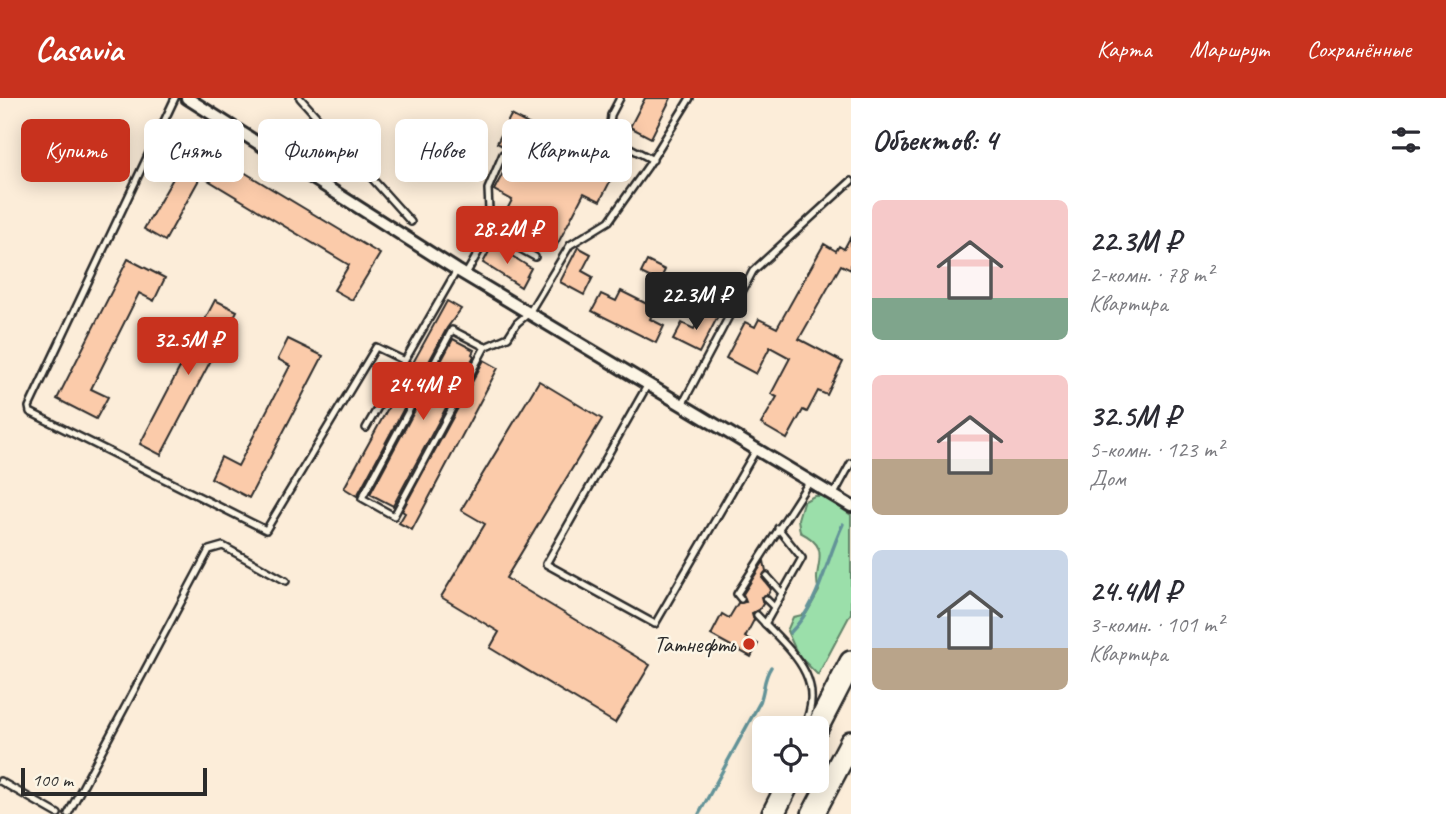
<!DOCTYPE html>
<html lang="ru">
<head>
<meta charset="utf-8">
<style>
  body { margin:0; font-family:Caveat,sans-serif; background:#f7f7f7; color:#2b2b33; height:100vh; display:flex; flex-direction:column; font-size:26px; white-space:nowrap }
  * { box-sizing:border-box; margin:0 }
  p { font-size:23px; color:#7c7c81 }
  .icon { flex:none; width:38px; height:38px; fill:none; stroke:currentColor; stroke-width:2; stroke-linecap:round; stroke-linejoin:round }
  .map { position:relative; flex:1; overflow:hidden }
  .details { display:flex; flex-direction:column; background:#fff; width:595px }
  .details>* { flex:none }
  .banner { position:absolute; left:21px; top:21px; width:665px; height:63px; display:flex; gap:14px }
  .controls { position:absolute; left:752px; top:618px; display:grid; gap:14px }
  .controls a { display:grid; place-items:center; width:77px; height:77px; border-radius:10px; background:#fff; box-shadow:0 4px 18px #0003; font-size:35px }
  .scale { position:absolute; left:21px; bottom:18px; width:186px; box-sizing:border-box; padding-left:7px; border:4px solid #2b2b2b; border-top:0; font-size:19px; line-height:24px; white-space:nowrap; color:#2b2b2b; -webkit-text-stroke:5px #fcf5e5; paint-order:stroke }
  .price { position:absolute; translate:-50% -60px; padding:0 16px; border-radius:7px; background:#c8321e; color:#fff; font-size:23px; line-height:46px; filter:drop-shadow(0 2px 4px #0008) }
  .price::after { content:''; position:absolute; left:50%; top:42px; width:21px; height:16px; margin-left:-10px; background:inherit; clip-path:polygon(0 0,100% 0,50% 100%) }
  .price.on { background:#222; color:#fff }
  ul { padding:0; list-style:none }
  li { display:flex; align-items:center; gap:21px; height:175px; padding:0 21px }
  li span { display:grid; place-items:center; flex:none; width:196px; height:140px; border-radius:10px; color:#555 }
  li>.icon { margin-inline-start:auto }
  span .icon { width:84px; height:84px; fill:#fffc; stroke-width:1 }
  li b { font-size:30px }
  h2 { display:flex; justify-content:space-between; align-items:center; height:84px; padding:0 21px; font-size:30px }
  .chip { padding:0 24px; border-radius:10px; background:#fff; box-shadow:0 4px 18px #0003; font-size:24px; line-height:63px }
  .chip.on { background:#c8321e; color:#fff }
  header { display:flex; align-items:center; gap:42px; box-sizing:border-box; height:98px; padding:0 35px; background:#c8321e; color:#fff }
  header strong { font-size:33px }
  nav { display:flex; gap:38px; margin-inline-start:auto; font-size:24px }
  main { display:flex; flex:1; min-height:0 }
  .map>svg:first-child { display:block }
  .green { fill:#9bdfaa; stroke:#63856a; stroke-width:2 }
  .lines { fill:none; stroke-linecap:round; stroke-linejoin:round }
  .stream { stroke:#639398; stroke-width:3.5 }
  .building { fill:#fbcbaa; stroke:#2b2b2b; stroke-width:2 }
  .lane-casing { stroke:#2b2b2b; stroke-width:10 }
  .street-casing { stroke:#2b2b2b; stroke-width:16 }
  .highway-casing { stroke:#2b2b2b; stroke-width:26 }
  .lane { stroke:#fcf5e5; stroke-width:5 }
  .street { stroke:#fcf5e5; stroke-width:10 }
  .highway { stroke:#fcf5e5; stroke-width:21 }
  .poi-dot { fill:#c8321e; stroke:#fcf5e5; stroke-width:2.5 }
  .labels { text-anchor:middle; stroke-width:5; stroke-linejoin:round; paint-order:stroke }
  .poi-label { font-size:24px; fill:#2b2b2b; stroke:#fcf5e5; text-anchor:end }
</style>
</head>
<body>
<header>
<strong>Casavia</strong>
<nav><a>Карта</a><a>Маршрут</a><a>Сохранённые</a></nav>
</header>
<main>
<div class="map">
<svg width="851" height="716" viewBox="0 0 851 716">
  <rect width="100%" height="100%" fill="#fcedd9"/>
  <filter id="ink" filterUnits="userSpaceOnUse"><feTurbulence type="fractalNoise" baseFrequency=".0143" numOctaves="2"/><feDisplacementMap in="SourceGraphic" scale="14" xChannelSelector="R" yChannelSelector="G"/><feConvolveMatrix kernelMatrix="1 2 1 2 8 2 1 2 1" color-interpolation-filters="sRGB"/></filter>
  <g filter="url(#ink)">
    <path class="green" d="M814,398H823L851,417V515L818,577L798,557L787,533L793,519L806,516L819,493C810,468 836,452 800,434L798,421L803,404Z"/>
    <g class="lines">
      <g class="stream">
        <path d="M790,535C820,505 825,464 843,426"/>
        <path d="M699,716L760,604C765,591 763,581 771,569"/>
      </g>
    </g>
    <g class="building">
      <path d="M645,0H671L651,40L630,29Z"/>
      <path d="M511,17L616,72L600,103L584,95L555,151L501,123L512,102L494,92L514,54L497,45Z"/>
      <path d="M194,44L380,156L352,202L334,192L349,167L201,78L165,143L144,131Z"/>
      <path d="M851,138V172L841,167L799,241L843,264L827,297L818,293L807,314L803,312L787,341L761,326L777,299L771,296L790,260L770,249L756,276L726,260L745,224L755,229L759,221L777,230L824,146L836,153L839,148L844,151Z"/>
      <path d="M493,146L531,170L521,189L483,165Z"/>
      <path d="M578,149L591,156L582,173L593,179L584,197L560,184Z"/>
      <path d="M128,161L165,180L154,203L139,195L91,291L108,299L96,321L57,301Z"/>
      <path d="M647,163L665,172L659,184L641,175Z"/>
      <path d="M621,193L655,210L650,221L664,228L656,245L592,213L601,196L616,203Z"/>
      <path d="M215,202L237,213L161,357L140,346Z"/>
      <path d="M447,203L461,211L447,230L357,398L344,390Z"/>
      <path d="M704,212L718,218L699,255L673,242L682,225L694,231Z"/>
      <path d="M288,241L323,258L249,400L211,380L221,359L238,368L290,268L278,261Z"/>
      <path d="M453,241L474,252L472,256L474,258L393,408L370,396Z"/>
      <path d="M484,262L498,270L412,432L399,425L405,415L402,413Z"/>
      <path d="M539,283L602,321L506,480L650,567L615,625L490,550L499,534L441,499L485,426L461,412Z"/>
      <path d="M764,463L766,473L762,480L771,491L768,496L761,499L763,506L759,512L752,515L754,522L745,539L758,546L751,559L711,537L722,516L729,520L738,505L746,504L743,496Z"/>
    </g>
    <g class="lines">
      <g class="lane-casing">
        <g id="lane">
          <path d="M175,0L29,309L30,314L266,432L376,249L403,262"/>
          <path d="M300,0L411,124"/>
          <path d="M620,0L611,17L609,35L615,42L653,62"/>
          <path d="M490,134L535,159"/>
          <path d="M466,176L490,134L488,91L503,56"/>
          <path d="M485,249L452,232L362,400L394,418L485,249L508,239L517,225L529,215L570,147L609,123L648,68L690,0"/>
          <path d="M648,286L546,466L655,526L756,352"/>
          <path d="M682,307L753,173L851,83"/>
          <path d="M366,330L457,172"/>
          <path d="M833,398L851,365"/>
          <path d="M767,478L782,495"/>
          <path d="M741,501L737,496L809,384"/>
          <path d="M766,501L774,509"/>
          <path d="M757,517C788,551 829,580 803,630"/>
          <path d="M765,526L802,460L778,430"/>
          <path d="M0,683L58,716"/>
          <path d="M68,716L209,452L223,448L286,483"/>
        </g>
      </g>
      <g class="street-casing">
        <path id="street" d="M187,0L457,172L851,408"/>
      </g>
      <g class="highway-casing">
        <g id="highway">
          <path d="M817,630L851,564"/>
          <path d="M773,716L790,682"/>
          <path d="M813,716L851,644"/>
        </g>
      </g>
      <use href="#lane" class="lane"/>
      <use href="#street" class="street"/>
      <use href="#highway" class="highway"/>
    </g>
  </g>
  <circle class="poi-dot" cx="749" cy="546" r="7"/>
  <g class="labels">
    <g class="poi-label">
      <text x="735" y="554">Татнефть</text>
    </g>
  </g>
</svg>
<div class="controls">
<a><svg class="icon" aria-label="locate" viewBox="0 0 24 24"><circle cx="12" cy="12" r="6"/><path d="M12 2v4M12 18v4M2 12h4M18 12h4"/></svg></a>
</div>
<div class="scale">100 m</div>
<b class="price" style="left:507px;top:168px">28.2M ₽</b>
<b class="price on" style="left:696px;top:234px">22.3M ₽</b>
<b class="price" style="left:188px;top:279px">32.5M ₽</b>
<b class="price" style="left:423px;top:324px">24.4M ₽</b>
<div class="banner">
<a class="chip on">Купить</a>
<a class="chip">Снять</a>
<a class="chip">Фильтры</a>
<a class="chip">Новое</a>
<a class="chip">Квартира</a>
</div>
</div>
<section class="details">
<h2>Объектов: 4<svg class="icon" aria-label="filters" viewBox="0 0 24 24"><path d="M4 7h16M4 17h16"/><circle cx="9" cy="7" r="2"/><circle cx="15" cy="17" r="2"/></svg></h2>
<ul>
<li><span style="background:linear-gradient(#f6c9c9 70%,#7fa58c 0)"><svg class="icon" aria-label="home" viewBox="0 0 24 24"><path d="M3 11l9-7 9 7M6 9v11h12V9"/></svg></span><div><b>22.3M ₽</b><p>2-комн. · 78 m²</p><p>Квартира</p></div></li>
<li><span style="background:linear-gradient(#f6c9c9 60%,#b9a48a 0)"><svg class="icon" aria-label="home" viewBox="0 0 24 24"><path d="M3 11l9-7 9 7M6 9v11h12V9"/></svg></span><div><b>32.5M ₽</b><p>5-комн. · 123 m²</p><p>Дом</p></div></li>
<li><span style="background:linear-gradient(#c9d6e8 70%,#b9a48a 0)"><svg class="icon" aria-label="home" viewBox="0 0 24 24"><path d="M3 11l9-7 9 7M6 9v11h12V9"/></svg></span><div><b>24.4M ₽</b><p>3-комн. · 101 m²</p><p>Квартира</p></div></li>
</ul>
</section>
</main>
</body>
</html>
